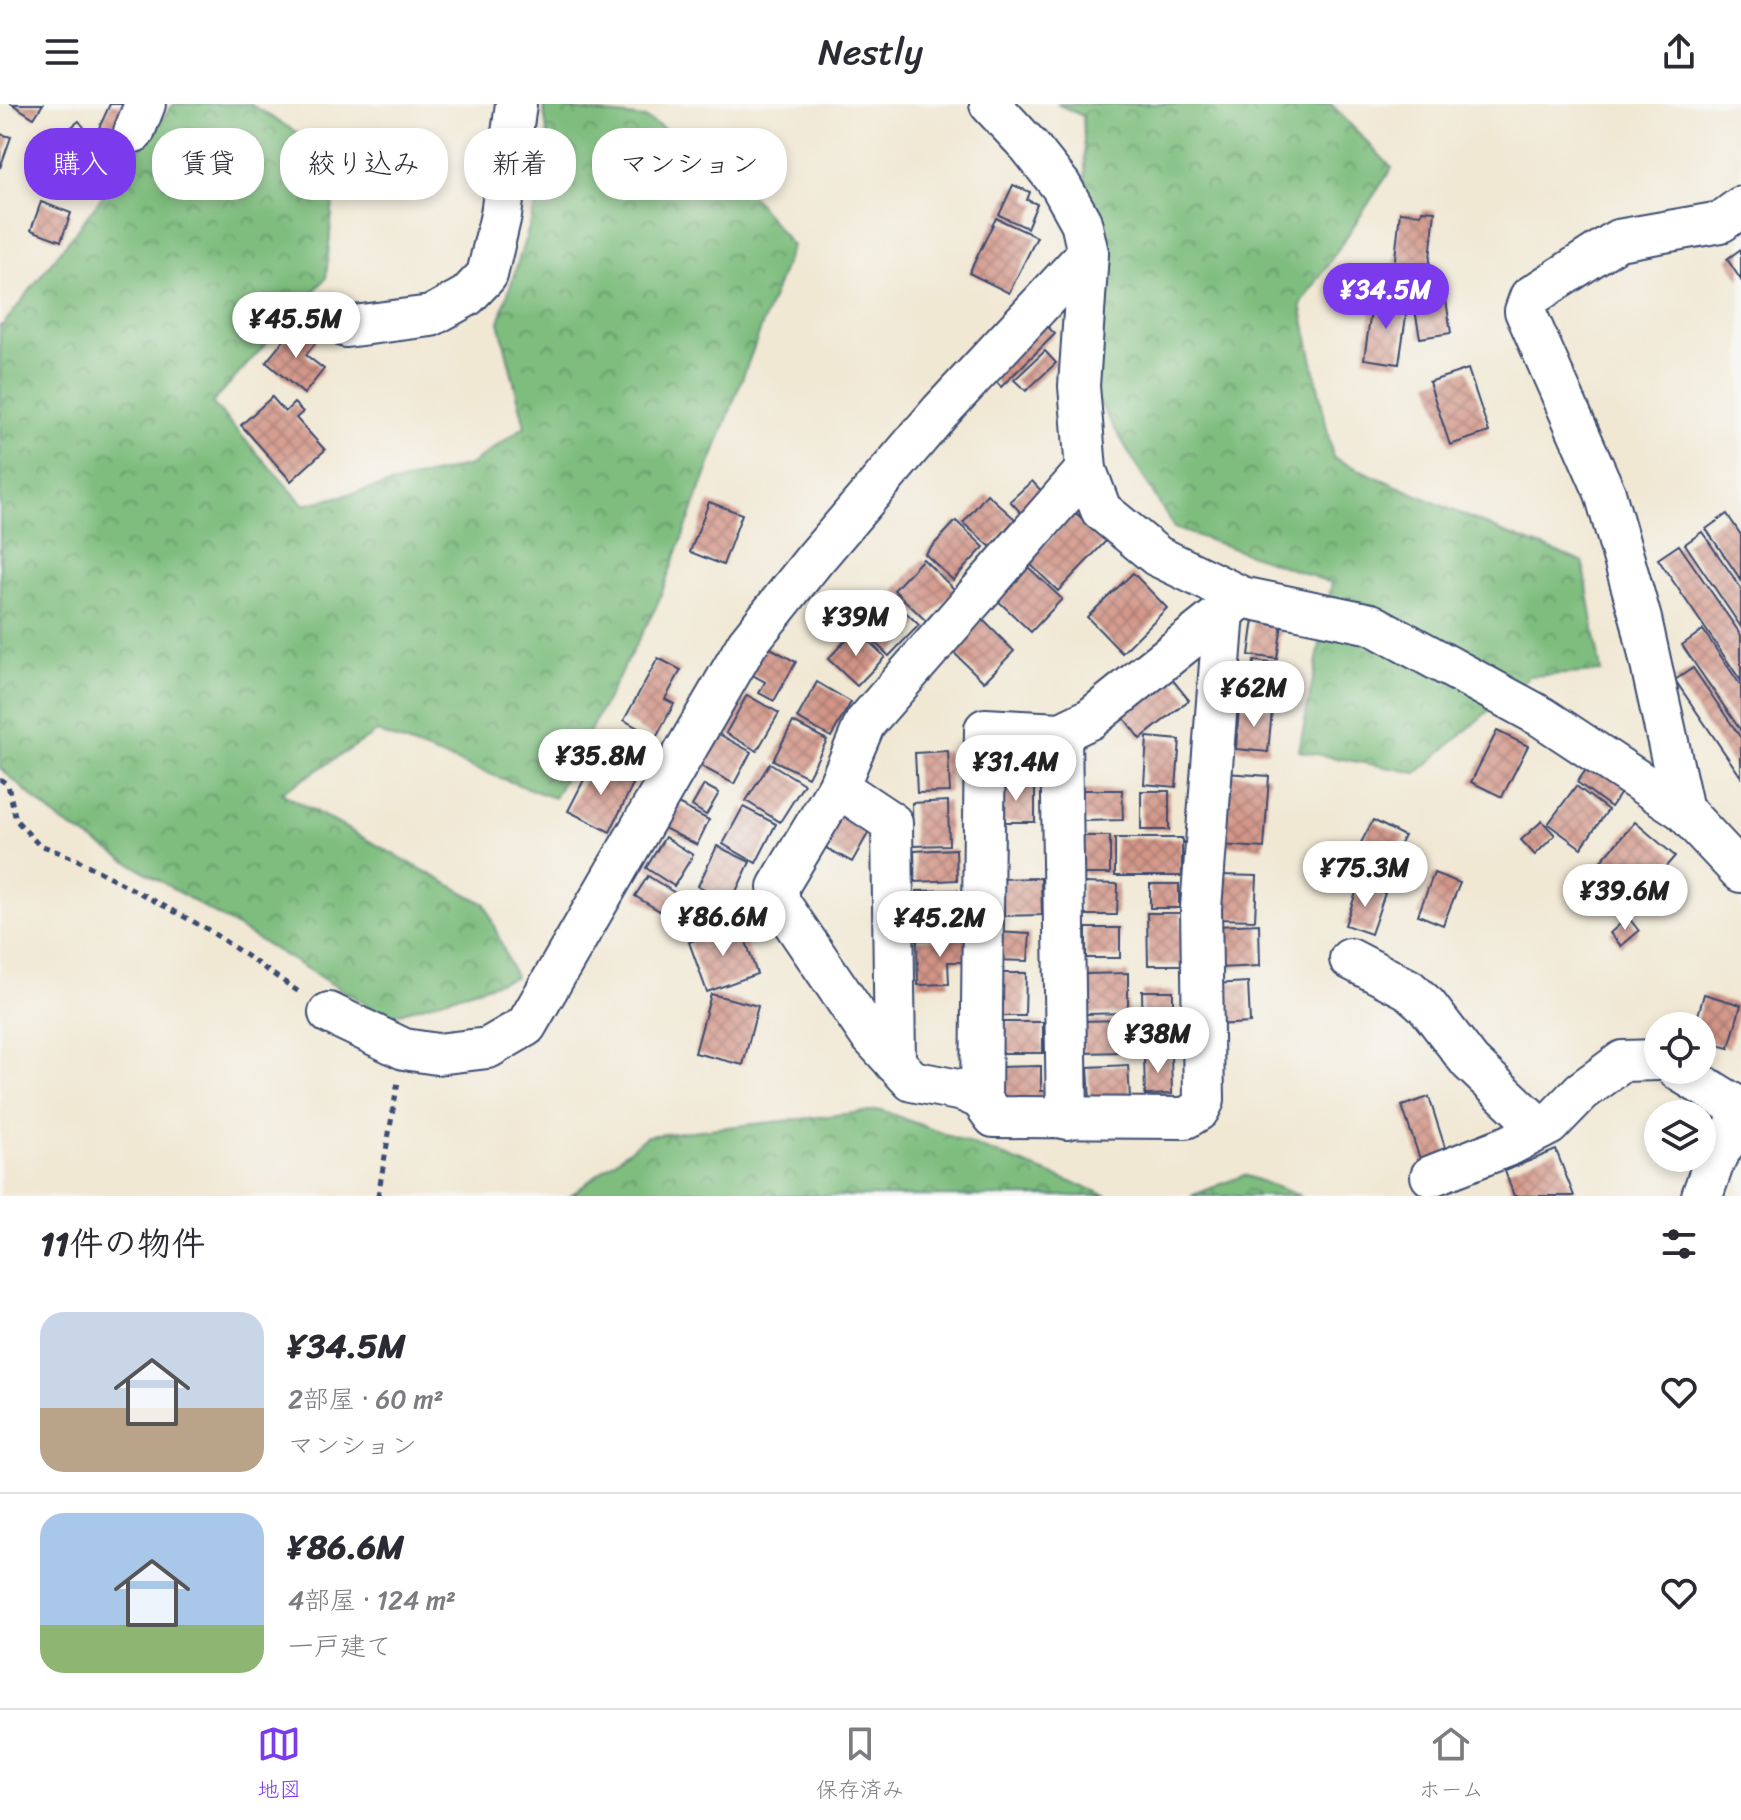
<!DOCTYPE html>
<html lang="ja">
<head>
<meta charset="utf-8">
<style>
  body { margin:0; font-family:Sriracha,"Klee One",sans-serif; background:#f2f2f3; color:#2b2b33; height:100vh; display:flex; flex-direction:column; font-size:30px; white-space:nowrap }
  * { box-sizing:border-box; margin:0 }
  p { font-size:26px; color:#7c7c81 }
  .icon { flex:none; width:44px; height:44px; fill:none; stroke:currentColor; stroke-width:2; stroke-linecap:round; stroke-linejoin:round }
  .map { position:relative; height:1092px; overflow:hidden }
  .panel { display:flex; flex-direction:column; background:#fff; flex:1 }
  .panel>* { flex:none }
  .hud { position:absolute; left:24px; top:24px; width:800px; height:72px; display:flex; gap:16px }
  .buttons { position:absolute; left:1644px; top:908px; display:grid; gap:16px }
  .buttons a { display:grid; place-items:center; width:72px; height:72px; border-radius:50%; background:#fff; box-shadow:0 4px 12px #0003; font-size:40px }
  .price { position:absolute; translate:-50% -68px; padding:0 18px; border-radius:28px; background:#fff; color:#222; font-size:26px; line-height:52px; filter:drop-shadow(0 2px 4px #0008) }
  .price::after { content:''; position:absolute; left:50%; top:48px; width:24px; height:18px; margin-left:-12px; background:inherit; clip-path:polygon(0 0,100% 0,50% 100%) }
  .price.current { background:#7c3aed; color:#fff }
  ul { padding:0; list-style:none }
  li { display:flex; align-items:center; gap:24px; height:200px; padding:0 40px }
  li+li { border-top:2px solid #e1e1e2 }
  li span { display:grid; place-items:center; flex:none; width:224px; height:160px; border-radius:24px; color:#555 }
  li>.icon { margin-inline-start:auto }
  span .icon { width:96px; height:96px; fill:#fffc; stroke-width:1 }
  li b { font-size:34px }
  h2 { display:flex; justify-content:space-between; align-items:center; height:96px; padding:0 40px; font-size:34px }
  .pill { padding:0 28px; border-radius:32px; background:#fff; box-shadow:0 4px 12px #0003; font-size:28px; line-height:72px }
  .pill.current { background:#7c3aed; color:#fff }
  header { display:flex; justify-content:space-between; align-items:center; height:104px; padding:0 40px; background:#fff; font-size:36px; font-weight:600 }
  .dock { display:flex; justify-content:space-around; align-items:center; height:112px; border-top:2px solid #e1e1e2; background:#fff; font-size:22px; color:#7c7c81 }
  .dock a { display:grid; justify-items:center; gap:4px }
  .dock .current { color:#7c3aed }
  .map>svg:first-child { display:block }
  .forest { fill:url(#forest-crowns); stroke:#4c766e; stroke-width:2 }
  .building { fill:url(#building-cross-hatch) }
  .lines { fill:none; stroke-linecap:round; stroke-linejoin:round }
  .minor-casing { stroke:#3b4b70; stroke-width:44 }
  .path { stroke:#3b4b70; stroke-width:5; stroke-dasharray:6 6; stroke-linecap:butt }
  .minor { stroke:#fff; stroke-width:40 }
</style>
</head>
<body>
<header><svg class="icon" aria-label="menu" viewBox="0 0 24 24"><path d="M4 6h16M4 12h16M4 18h16"/></svg>Nestly<svg class="icon" aria-label="share" viewBox="0 0 24 24"><path d="M12 15V3M7 8l5-5 5 5M5 13v7h14v-7"/></svg></header>
<div class="map">
<svg width="1741" height="1092" viewBox="0 0 1741 1092">
  <defs>
    <pattern id="forest-crowns" width="20" height="18" patternUnits="userSpaceOnUse" patternTransform="scale(2)"><rect width="20" height="18" fill="#7ebd7e"/><path d="M2 6a3 3 0 1 1 6 0M12 15a3 3 0 1 1 6 0" fill="none" stroke="#669a6a"/></pattern>
    <pattern id="building-cross-hatch" width="8" height="8" patternUnits="userSpaceOnUse" patternTransform="scale(2)"><rect width="8" height="8" fill="#d39587"/><path d="M0 0l8 8M0 8l8-8" fill="none" stroke="#aa7a72"/></pattern>
  </defs>
  <rect width="100%" height="100%" fill="#f6f6f2"/>
  <filter id="ink" filterUnits="userSpaceOnUse"><feTurbulence type="fractalNoise" baseFrequency=".0125" numOctaves="2"/><feDisplacementMap in="SourceGraphic" scale="16" xChannelSelector="R" yChannelSelector="G"/><feConvolveMatrix kernelMatrix="1 2 1 2 8 2 1 2 1" color-interpolation-filters="sRGB"/></filter>
  <filter id="wash" filterUnits="userSpaceOnUse"><feTurbulence type="fractalNoise" baseFrequency=".006" numOctaves="4" result="noise"/><feDisplacementMap in="SourceGraphic" scale="32" xChannelSelector="R" yChannelSelector="G"/><feGaussianBlur stdDeviation="1.8" result="paint"/><feColorMatrix in="noise" values="0 0 0 0 0 0 0 0 0 0 0 0 0 0 0 0 0 1.4 0 .05"/><feComposite in="paint" operator="in"/></filter>
  <g filter="url(#wash)">
    <rect width="100%" height="100%" fill="#f1e8d4"/>
    <g class="forest">
      <path d="M174,0H250L337,53L326,174L212,299L304,401L470,361L525,322L499,218L551,54L543,0H573L575,6L645,14L726,59L792,142L657,501L554,694L377,628L281,689L485,800L515,873L387,913L60,717L0,664V221H3Z"/>
      <path d="M1057,0H1331L1392,64L1301,201L1333,354L1500,427L1583,458L1601,568L1529,572L1417,669L1299,647L1332,479L1174,424L1094,290L1083,12Z"/>
      <path d="M881,1006L1108,1092H570L647,1032Z"/>
      <path d="M1244,1071L1301,1092H1191Z"/>
    </g>
    <g id="blocks">
      <g class="building">
        <path d="M12,0H43L34,14Z"/>
        <path d="M110,0H130L115,32L99,24Z"/>
        <path d="M79,17L98,41L83,53L64,29Z"/>
        <path d="M0,30L11,33L0,64Z"/>
        <path d="M55,51L90,61L83,87L48,76Z"/>
        <path d="M1013,81L1030,88L1027,96L1037,100L1027,124L999,111Z"/>
        <path d="M41,98L71,109L61,137L31,126Z"/>
        <path d="M1422,106L1435,107L1429,164L1413,162L1412,176L1393,173L1400,108L1421,110Z"/>
        <path d="M996,114L1037,133L1009,189L969,169Z"/>
        <path d="M1741,145V176L1727,155Z"/>
        <path d="M1385,176L1406,178L1404,194L1383,192Z"/>
        <path d="M1445,189L1451,229L1420,234L1413,195Z"/>
        <path d="M1373,194L1408,199L1399,260L1364,255Z"/>
        <path d="M1042,217L1055,230L1001,283L988,269Z"/>
        <path d="M297,220L317,237L306,251L324,265L304,290L266,258Z"/>
        <path d="M1045,247L1056,259L1026,287L1014,276Z"/>
        <path d="M1468,265L1489,328L1450,341L1429,278Z"/>
        <path d="M272,293L285,308L294,299L303,308L296,314L325,346L291,377L241,321Z"/>
        <path d="M1032,377L1046,392L1024,412L1010,397Z"/>
        <path d="M987,390L1015,415L991,443L963,419Z"/>
        <path d="M709,398L742,410L723,461L690,448Z"/>
        <path d="M1076,409L1106,437L1058,487L1028,458Z"/>
        <path d="M1727,410L1741,431V476L1706,425Z"/>
        <path d="M956,417L984,443L953,476L925,450Z"/>
        <path d="M1702,428L1741,484V523L1685,440Z"/>
        <path d="M1679,441L1741,531V577L1658,455Z"/>
        <path d="M923,455L955,486L926,517L894,486Z"/>
        <path d="M1026,461L1062,495L1031,528L995,494Z"/>
        <path d="M1133,469L1167,504L1122,549L1087,513Z"/>
        <path d="M891,494L919,521L889,552L861,525Z"/>
        <path d="M1255,508L1283,512L1277,555L1249,551Z"/>
        <path d="M981,514L1014,547L984,578L950,545Z"/>
        <path d="M856,525L885,553L857,582L828,555Z"/>
        <path d="M1703,526L1741,582V627L1682,541Z"/>
        <path d="M765,541L796,558L774,597L759,589L765,578L749,569Z"/>
        <path d="M658,554L681,566L665,595L674,600L656,634L624,616Z"/>
        <path d="M1254,557L1282,560L1277,602L1249,599Z"/>
        <path d="M1163,564L1189,596L1140,635L1115,602Z"/>
        <path d="M1693,564L1741,634V673L1675,576Z"/>
        <path d="M817,578L851,598L831,633L797,614Z"/>
        <path d="M747,591L779,609L757,647L726,629Z"/>
        <path d="M1239,603L1272,606L1268,648L1236,645Z"/>
        <path d="M793,618L827,636L808,673L773,656Z"/>
        <path d="M1497,627L1528,642L1502,693L1471,678Z"/>
        <path d="M717,629L751,648L734,680L699,661Z"/>
        <path d="M1147,633L1180,636L1176,683L1144,680Z"/>
        <path d="M996,637H1037V669H997Z"/>
        <path d="M948,647L950,688L917,689L915,649Z"/>
        <path d="M593,658L634,678L610,728L568,707Z"/>
        <path d="M1592,658L1625,683L1611,703L1577,678Z"/>
        <path d="M770,659L804,680L780,718L746,697Z"/>
        <path d="M1225,669L1269,672L1264,744L1220,741Z"/>
        <path d="M1035,680V718H997V681Z"/>
        <path d="M704,681L719,689L706,711L692,702Z"/>
        <path d="M1576,682L1608,706L1581,744L1548,720Z"/>
        <path d="M1083,686H1122L1123,716L1083,717Z"/>
        <rect x="1141" y="687" width="28" height="39"/>
        <path d="M948,697L949,741L913,742L912,699Z"/>
        <path d="M674,698L709,716L697,741L662,723Z"/>
        <path d="M743,703L776,720L756,759L723,740Z"/>
        <path d="M839,705L871,724L852,758L819,740Z"/>
        <path d="M1373,716L1404,732L1378,782L1347,765Z"/>
        <path d="M1542,717L1555,731L1535,751L1521,736Z"/>
        <path d="M1635,718L1675,752L1626,808L1587,773Z"/>
        <rect x="1078" y="732" width="32" height="38"/>
        <path d="M665,733L693,751L674,782L646,764Z"/>
        <rect x="1115" y="734" width="67" height="38"/>
        <path d="M717,742L750,758L731,798L698,782Z"/>
        <path d="M956,745L957,776L915,778L914,747Z"/>
        <path d="M1434,769L1460,779L1443,821L1418,811Z"/>
        <path d="M1220,771L1257,772L1255,816L1218,815Z"/>
        <path d="M648,772L675,789L663,809L635,792Z"/>
        <path d="M1041,774L1042,811L999,812V775Z"/>
        <path d="M1082,779L1118,780L1117,811H1081Z"/>
        <rect x="1150" y="780" width="29" height="24"/>
        <path d="M1359,780L1385,789L1371,830L1345,821Z"/>
        <path d="M957,786L958,832L919,833L917,787Z"/>
        <path d="M1147,809H1181L1182,861H1148Z"/>
        <path d="M1628,813L1639,827L1621,842L1610,829Z"/>
        <path d="M740,820L757,870L707,888L689,838Z"/>
        <path d="M1259,820L1260,862L1219,864L1217,822Z"/>
        <rect x="1086" y="824" width="34" height="30"/>
        <path d="M996,828L1030,830L1028,857L994,856Z"/>
        <path d="M969,834V858H948L949,880L918,881L917,836Z"/>
        <path d="M996,869H1026L1025,912H996Z"/>
        <path d="M1128,869V909L1086,910L1085,870Z"/>
        <path d="M1248,878L1250,919L1215,921L1213,880Z"/>
        <path d="M1142,887H1173V936H1143Z"/>
        <path d="M711,890L758,902L743,961L695,949Z"/>
        <path d="M1704,890L1741,901L1729,944L1702,937V922H1695Z"/>
        <path d="M1124,916L1125,948L1082,949V917Z"/>
        <rect x="997" y="918" width="46" height="31"/>
        <path d="M1171,951L1172,990L1145,991L1144,952Z"/>
        <path d="M1128,961L1130,994L1090,996L1088,963Z"/>
        <path d="M1041,962V987H1051V1004L1000,1005V963Z"/>
        <path d="M1429,993L1448,1053L1422,1061L1402,1002Z"/>
        <path d="M1556,1046L1574,1092H1514L1505,1067Z"/>
      </g>
    </g>
  </g>
  <g filter="url(#ink)">
    <use href="#blocks" fill-opacity="0" stroke="#3b4b70" stroke-width="2"/>
    <g class="lines">
      <g class="minor-casing">
        <g id="minor">
          <path d="M990,0L1030,43L1061,82L1081,118L1088,149L1079,282L1086,366L1101,406L1157,452L1242,493L1371,520L1542,613L1683,706L1741,768"/>
          <path d="M134,28L145,0"/>
          <path d="M346,223L431,212L467,192L487,171L501,111L516,0"/>
          <path d="M1086,366L865,619L838,683L778,783L780,799L869,930L912,977L963,987L981,995L994,1013L1186,1014L1199,1006L1204,996L1201,804L1224,508"/>
          <path d="M1061,629L1067,1015"/>
          <path d="M838,683L892,719L895,959"/>
          <path d="M1683,706L1641,515L1605,389L1525,207L1530,193L1618,136L1721,118L1741,103"/>
          <path d="M1350,855L1408,885L1427,902L1470,958L1541,1025"/>
          <path d="M329,909L404,945L437,950L488,944L526,922L747,540L814,456L941,307L1088,149"/>
          <path d="M1678,966L1741,1005"/>
          <path d="M981,995L985,625L1061,629L1090,615L1235,499"/>
          <path d="M1431,1072L1510,1041L1549,1021L1582,987L1623,957L1658,956"/>
          <path d="M1702,1092L1715,1055L1741,1013"/>
        </g>
      </g>
      <g class="path">
        <path d="M0,675L8,681L16,716L38,740L78,756L207,825L302,890"/>
        <path d="M378,1092L398,978"/>
      </g>
      <use href="#minor" class="minor"/>
    </g>
  </g>
</svg>
<div class="buttons">
<a><svg class="icon" aria-label="locate" viewBox="0 0 24 24"><circle cx="12" cy="12" r="6"/><path d="M12 2v4M12 18v4M2 12h4M18 12h4"/></svg></a>
<a><svg class="icon" aria-label="layers" viewBox="0 0 24 24"><path d="M12 4l9 5-9 5-9-5zM3 14l9 5 9-5"/></svg></a>
</div>
<b class="price current" style="left:1386px;top:227px">¥34.5M</b>
<b class="price" style="left:296px;top:256px">¥45.5M</b>
<b class="price" style="left:856px;top:554px">¥39M</b>
<b class="price" style="left:1254px;top:625px">¥62M</b>
<b class="price" style="left:601px;top:693px">¥35.8M</b>
<b class="price" style="left:1016px;top:699px">¥31.4M</b>
<b class="price" style="left:1365px;top:805px">¥75.3M</b>
<b class="price" style="left:1625px;top:828px">¥39.6M</b>
<b class="price" style="left:723px;top:854px">¥86.6M</b>
<b class="price" style="left:940px;top:855px">¥45.2M</b>
<b class="price" style="left:1158px;top:971px">¥38M</b>
<div class="hud">
<a class="pill current">購入</a>
<a class="pill">賃貸</a>
<a class="pill">絞り込み</a>
<a class="pill">新着</a>
<a class="pill">マンション</a>
</div>
</div>
<section class="panel">
<h2>11件の物件<svg class="icon" aria-label="filters" viewBox="0 0 24 24"><path d="M4 7h16M4 17h16"/><circle cx="9" cy="7" r="2"/><circle cx="15" cy="17" r="2"/></svg></h2>
<ul>
<li><span style="background:linear-gradient(#c9d6e8 60%,#b9a48a 0)"><svg class="icon" aria-label="home" viewBox="0 0 24 24"><path d="M3 11l9-7 9 7M6 9v11h12V9"/></svg></span><div><b>¥34.5M</b><p>2部屋 · 60 m²</p><p>マンション</p></div><svg class="icon" aria-label="heart" viewBox="0 0 24 24"><path d="M12 20l-8-8c-3-5 5-10 8-4 3-6 11-1 8 4z"/></svg></li>
<li><span style="background:linear-gradient(#a9c7e8 70%,#8fb573 0)"><svg class="icon" aria-label="home" viewBox="0 0 24 24"><path d="M3 11l9-7 9 7M6 9v11h12V9"/></svg></span><div><b>¥86.6M</b><p>4部屋 · 124 m²</p><p>一戸建て</p></div><svg class="icon" aria-label="heart" viewBox="0 0 24 24"><path d="M12 20l-8-8c-3-5 5-10 8-4 3-6 11-1 8 4z"/></svg></li>
</ul>
</section>
<nav class="dock">
<a class="current"><svg class="icon" aria-label="map" viewBox="0 0 24 24"><path d="M3 6l6-2 6 2 6-2v14l-6 2-6-2-6 2zM9 4v14M15 6v14"/></svg>地図</a>
<a><svg class="icon" aria-label="saved" viewBox="0 0 24 24"><path d="M7 4h10v16l-5-4-5 4z"/></svg>保存済み</a>
<a><svg class="icon" aria-label="home" viewBox="0 0 24 24"><path d="M3 11l9-7 9 7M6 9v11h12V9"/></svg>ホーム</a>
</nav>
</body>
</html>
